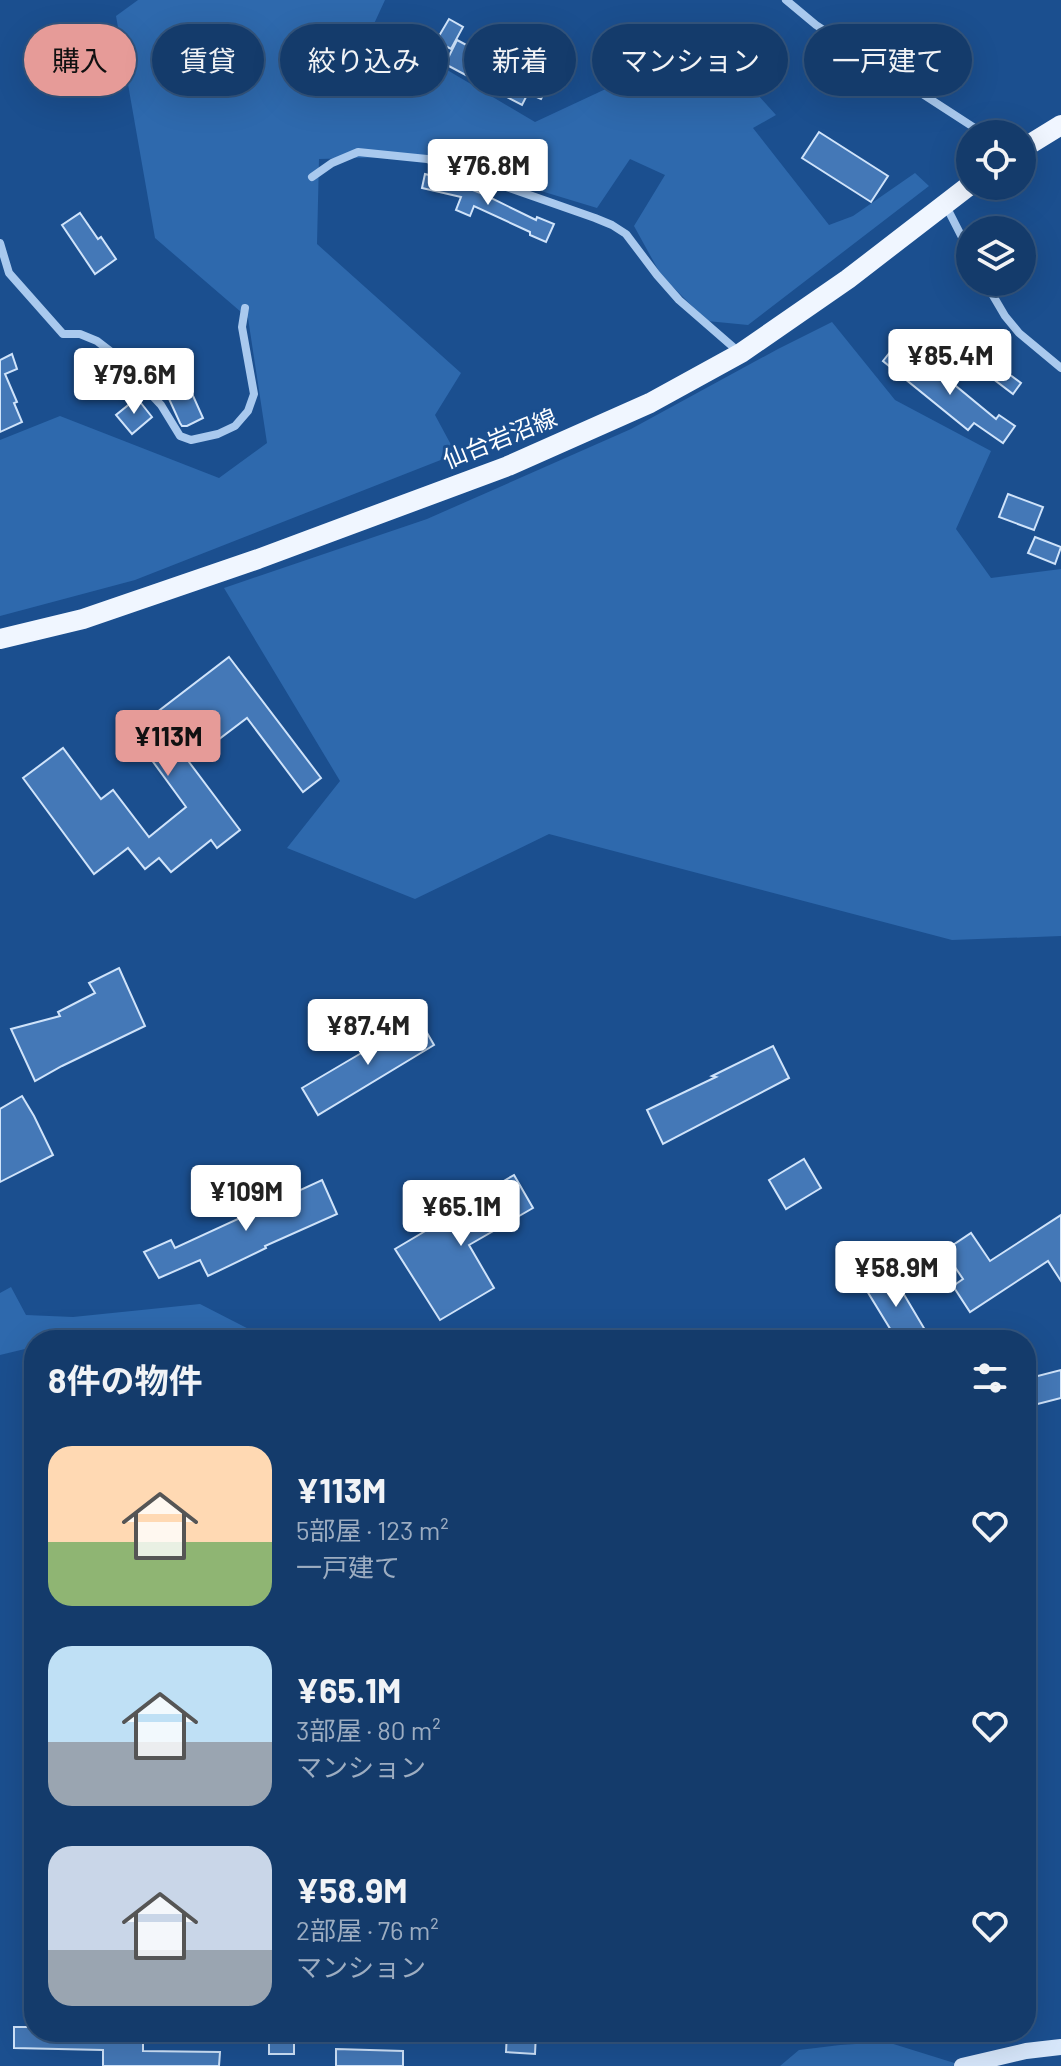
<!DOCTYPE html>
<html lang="ja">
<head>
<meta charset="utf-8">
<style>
  body { margin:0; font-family:Barlow,"Noto Sans JP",sans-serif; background:#214673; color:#f1f3f6; height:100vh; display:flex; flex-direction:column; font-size:30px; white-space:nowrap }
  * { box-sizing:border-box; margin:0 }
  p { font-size:26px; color:#9dadc1 }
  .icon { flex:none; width:44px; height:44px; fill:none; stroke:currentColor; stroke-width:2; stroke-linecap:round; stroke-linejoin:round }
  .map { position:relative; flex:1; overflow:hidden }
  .side { position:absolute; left:24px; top:1330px; width:1012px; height:712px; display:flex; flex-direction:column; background:#143b6b; border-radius:32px; box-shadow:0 8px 32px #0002,0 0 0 2px #33557e }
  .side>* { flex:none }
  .guide { position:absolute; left:24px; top:24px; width:1014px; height:72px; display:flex; gap:16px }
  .fabs { position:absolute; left:956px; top:120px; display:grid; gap:16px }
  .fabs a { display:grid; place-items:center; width:80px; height:80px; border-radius:50%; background:#143b6b; box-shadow:0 8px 32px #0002,0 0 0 2px #33557e; font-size:40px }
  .price { position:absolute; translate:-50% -68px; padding:0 18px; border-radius:8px; background:#fff; color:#222; font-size:26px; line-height:52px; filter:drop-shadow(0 2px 4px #0008) }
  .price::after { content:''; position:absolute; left:50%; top:48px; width:24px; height:18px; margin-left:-12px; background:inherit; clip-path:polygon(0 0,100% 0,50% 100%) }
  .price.on { background:#e69b98; color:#111 }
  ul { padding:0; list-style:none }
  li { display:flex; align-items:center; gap:24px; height:200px; padding:0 24px }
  li span { display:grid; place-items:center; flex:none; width:224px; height:160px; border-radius:24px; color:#555 }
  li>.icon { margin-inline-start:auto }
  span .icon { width:96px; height:96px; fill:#fffc; stroke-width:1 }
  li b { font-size:34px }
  h2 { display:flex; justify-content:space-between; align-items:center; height:96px; padding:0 24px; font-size:34px }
  .chip { padding:0 28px; border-radius:36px; background:#143b6b; box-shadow:0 8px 32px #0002,0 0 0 2px #33557e; font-size:28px; line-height:72px }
  .chip.on { background:#e69b98; color:#111 }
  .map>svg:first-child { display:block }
  .green { fill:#2e69ad }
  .building { fill:#4478b7; stroke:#cfe3fa; stroke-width:2 }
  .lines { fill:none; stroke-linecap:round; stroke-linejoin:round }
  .street { stroke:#a9c9ee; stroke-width:8 }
  .secondary { stroke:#d6e6fa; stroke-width:16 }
  .primary { stroke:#f0f6ff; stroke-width:20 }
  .labels { text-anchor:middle; stroke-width:6; stroke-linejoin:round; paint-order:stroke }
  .street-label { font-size:24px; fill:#fff; stroke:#1b4f8f }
</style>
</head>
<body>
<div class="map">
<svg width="1061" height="2066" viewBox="0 0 1061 2066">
  <rect width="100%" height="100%" fill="#1b4f8f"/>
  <g class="green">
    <path d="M138,0H385L373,26L535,122L625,80L712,44L776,115L753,128L829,225L853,216L915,173L929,186L748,325L707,321L661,275L634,226L665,175L630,159L597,208L426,156L319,159L317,244L461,373L435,415L456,454L135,580L0,616V440L60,416L219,478L267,443L248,318L155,238L116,16Z"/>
    <path d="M832,322L895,400L991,451L956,529L991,578L1061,569V936L952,940L549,834L415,899L287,848L340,781L224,588L427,519L631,429L778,349Z"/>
    <path d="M11,1287L26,1315L73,1317L200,1304L270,1340H34V1352L29,1348L0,1355V1293Z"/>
    <path d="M887,2042L964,2066H780L799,2050L840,2045Z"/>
  </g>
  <g class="building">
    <path d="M449,19L463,27L451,49L436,41Z"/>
    <path d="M457,40L547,88L541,99L528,93L522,105L445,64Z"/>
    <path d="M819,132L888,176L871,202L802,158Z"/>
    <path d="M425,174L445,179L483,194L536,220L537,217L554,224L546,242L530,235V232L474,206L470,216L456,210L461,197L422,188Z"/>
    <path d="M80,213L98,239L101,237L116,259L95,274L62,225Z"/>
    <path d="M891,351L915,370L927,356L942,368L939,372L996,419L999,415L1015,426L1003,443L974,423L968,430L883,361Z"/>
    <path d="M12,354L17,369L5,374L17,402L14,403L22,422L0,432V360Z"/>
    <path d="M983,355L1021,383L1013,394L975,365Z"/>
    <path d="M181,383L185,391L190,389L203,418L187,426H182L180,423L165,390Z"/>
    <path d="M137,398L152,417L132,434L116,415Z"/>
    <path d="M1008,494L1043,507L1034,530L999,517Z"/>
    <path d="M1035,537L1061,547L1055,564L1028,553Z"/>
    <path d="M229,657L321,778L303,792L247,718L189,762L240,830L217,848L211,840L171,872L159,858L145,869L128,848L94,874L23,778L63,748L101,799L113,790L149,837L186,807L143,748L168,729L156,713Z"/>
    <path d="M119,968L145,1026L62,1066L35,1081L11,1029L60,1016L58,1012L95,993L89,983Z"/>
    <path d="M419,1019L434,1045L318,1115L302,1088Z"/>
    <path d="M773,1046L789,1078L663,1144L647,1110L716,1077L712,1076Z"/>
    <path d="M22,1096L34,1116L53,1155L0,1182V1109Z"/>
    <path d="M804,1159L821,1188L786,1209L769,1180Z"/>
    <path d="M514,1175L533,1208L469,1245L494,1288L440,1320L395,1249L459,1211L457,1208Z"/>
    <path d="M322,1180L337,1214L265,1246L266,1248L208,1276L200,1260L159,1278L144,1252L171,1240L175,1248Z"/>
    <path d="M1061,1215V1281L1048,1261L970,1312L953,1286L963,1279L944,1251L971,1233L990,1261Z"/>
    <path d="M890,1271L931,1340H897L864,1286Z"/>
    <path d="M1061,1370V1398L1026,1407V1379Z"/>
    <path d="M14,2027H34V2032H143V2051L220,2052L219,2066H103V2050L14,2048Z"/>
    <rect x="269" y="2032" width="25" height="22"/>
    <path d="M507,2032H536L535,2054L506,2052Z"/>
    <path d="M336,2049L403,2051V2066H336Z"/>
  </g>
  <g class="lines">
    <g class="street">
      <path d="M786,0L816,25L984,134"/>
      <path d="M312,177L332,163L358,152L427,159L595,218L612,225L626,234L657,275L679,300L740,353"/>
      <path d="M945,204L970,253"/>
      <path d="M0,243L9,273L63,334H80L97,341L110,351L161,405L180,436L191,440L218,434L235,426L248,411L254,394L242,327L245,308"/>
      <path d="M985,282L1005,316L1019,333L1061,368"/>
    </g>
    <path class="secondary" d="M962,2066L1026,2051L1061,2047"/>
    <g class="primary">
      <path d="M1022,149L1061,125"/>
      <path d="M0,639L83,619L258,559L508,466L650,403L741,353L848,279L970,185"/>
    </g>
  </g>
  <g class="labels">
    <g class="street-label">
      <text transform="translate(500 439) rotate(-22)" y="8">仙台岩沼線</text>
    </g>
  </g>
</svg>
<div class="fabs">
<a><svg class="icon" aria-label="locate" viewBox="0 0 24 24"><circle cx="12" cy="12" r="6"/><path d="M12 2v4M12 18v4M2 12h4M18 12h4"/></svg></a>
<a><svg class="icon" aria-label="layers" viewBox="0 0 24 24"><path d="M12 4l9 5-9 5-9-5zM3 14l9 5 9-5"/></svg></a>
</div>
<b class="price" style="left:488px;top:207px">¥76.8M</b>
<b class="price" style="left:950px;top:397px">¥85.4M</b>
<b class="price" style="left:134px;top:416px">¥79.6M</b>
<b class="price on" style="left:168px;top:778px">¥113M</b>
<b class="price" style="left:368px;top:1067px">¥87.4M</b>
<b class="price" style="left:246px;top:1233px">¥109M</b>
<b class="price" style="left:461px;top:1248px">¥65.1M</b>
<b class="price" style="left:896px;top:1309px">¥58.9M</b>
<div class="guide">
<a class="chip on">購入</a>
<a class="chip">賃貸</a>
<a class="chip">絞り込み</a>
<a class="chip">新着</a>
<a class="chip">マンション</a>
<a class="chip">一戸建て</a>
</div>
<section class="side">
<h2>8件の物件<svg class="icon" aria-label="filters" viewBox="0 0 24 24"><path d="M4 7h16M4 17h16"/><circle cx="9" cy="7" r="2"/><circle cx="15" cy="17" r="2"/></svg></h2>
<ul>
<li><span style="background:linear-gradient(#ffd9b3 60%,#8fb573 0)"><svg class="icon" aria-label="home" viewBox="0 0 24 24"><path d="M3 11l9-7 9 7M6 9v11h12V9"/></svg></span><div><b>¥113M</b><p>5部屋 · 123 m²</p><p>一戸建て</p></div><svg class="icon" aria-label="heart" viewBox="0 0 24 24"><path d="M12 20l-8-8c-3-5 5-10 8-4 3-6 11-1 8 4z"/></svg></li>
<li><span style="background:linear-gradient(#bfe0f5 60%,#9aa5b1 0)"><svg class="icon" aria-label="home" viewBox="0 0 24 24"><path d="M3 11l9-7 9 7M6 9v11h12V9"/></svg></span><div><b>¥65.1M</b><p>3部屋 · 80 m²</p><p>マンション</p></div><svg class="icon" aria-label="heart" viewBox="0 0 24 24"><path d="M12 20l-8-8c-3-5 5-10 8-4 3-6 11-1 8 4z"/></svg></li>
<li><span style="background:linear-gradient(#c9d6e8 65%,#9aa5b1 0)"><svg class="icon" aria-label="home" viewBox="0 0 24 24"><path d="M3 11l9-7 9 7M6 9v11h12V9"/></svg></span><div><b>¥58.9M</b><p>2部屋 · 76 m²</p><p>マンション</p></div><svg class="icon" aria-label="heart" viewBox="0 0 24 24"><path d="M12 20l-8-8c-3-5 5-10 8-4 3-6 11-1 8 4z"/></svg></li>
</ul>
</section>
</div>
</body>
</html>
